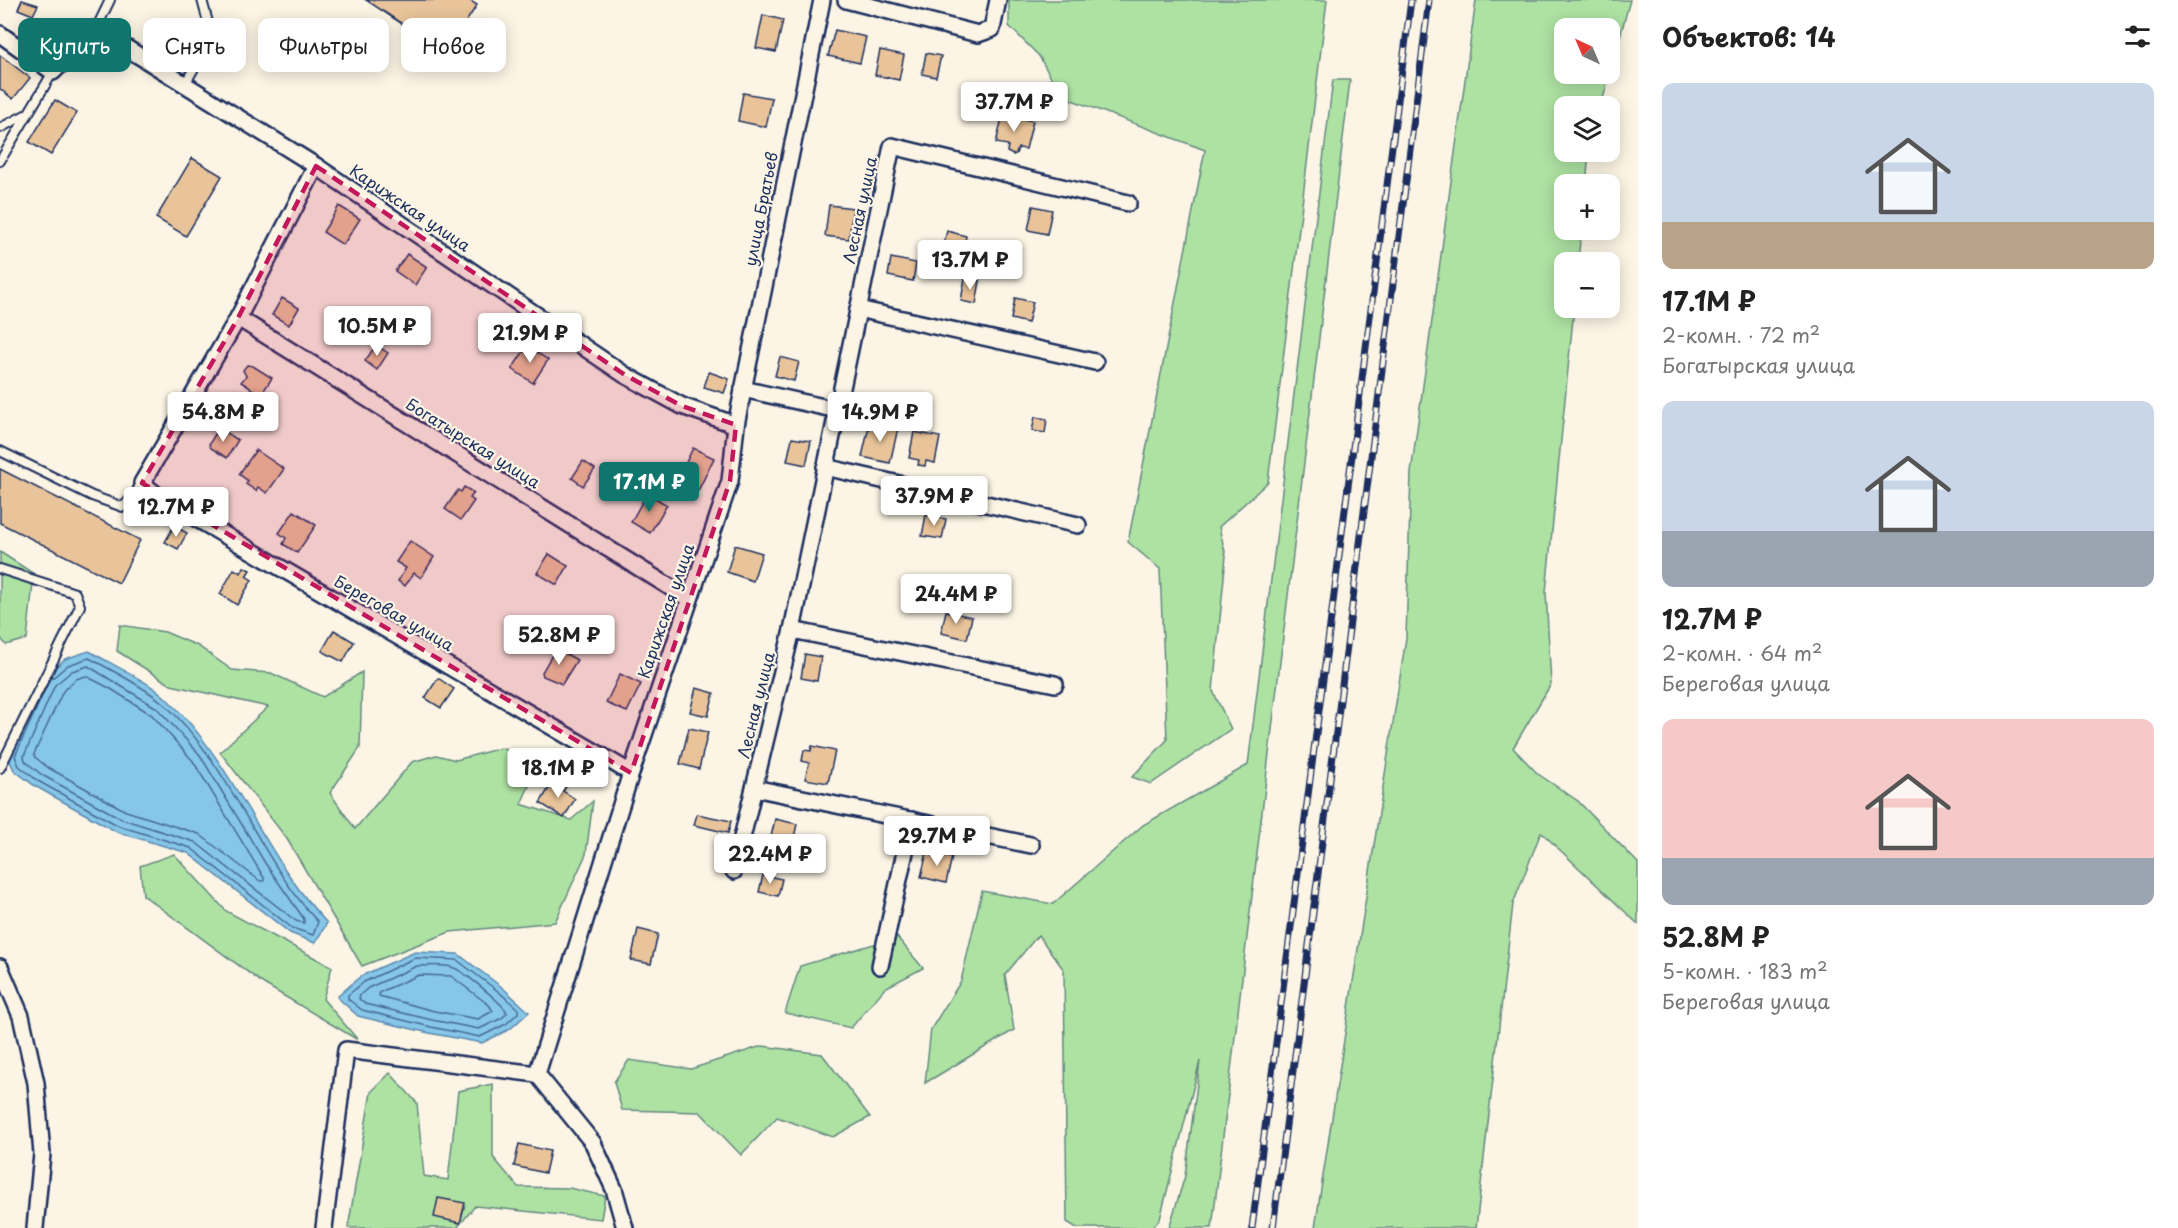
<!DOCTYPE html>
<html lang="ru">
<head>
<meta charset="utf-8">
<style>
  body { margin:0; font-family:"Playpen Sans",sans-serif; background:#f2f2f2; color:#222; height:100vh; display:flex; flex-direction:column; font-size:22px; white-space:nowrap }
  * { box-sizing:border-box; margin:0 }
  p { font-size:20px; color:#767676 }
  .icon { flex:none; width:33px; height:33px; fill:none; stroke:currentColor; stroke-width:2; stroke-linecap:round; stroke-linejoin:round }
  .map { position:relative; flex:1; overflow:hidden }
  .details { display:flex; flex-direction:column; background:#fff; width:540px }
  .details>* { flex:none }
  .top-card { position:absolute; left:18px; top:18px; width:570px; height:54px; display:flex; gap:12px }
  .needle { width:39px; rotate:316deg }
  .fabs { position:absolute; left:1554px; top:18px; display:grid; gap:12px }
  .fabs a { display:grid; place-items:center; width:66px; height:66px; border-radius:12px; background:#fff; box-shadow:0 3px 15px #0003; font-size:30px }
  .price { position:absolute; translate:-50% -51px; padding:0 14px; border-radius:6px; background:#fff; color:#222; font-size:20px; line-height:39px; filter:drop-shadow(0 2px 3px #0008) }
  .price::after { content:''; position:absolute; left:50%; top:36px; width:18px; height:14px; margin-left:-9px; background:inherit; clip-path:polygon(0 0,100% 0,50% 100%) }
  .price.current { background:#0f766e; color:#fff }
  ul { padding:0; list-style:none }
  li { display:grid; align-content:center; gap:12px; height:318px; padding:0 24px }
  li span { display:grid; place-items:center; height:186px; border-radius:12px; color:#555 }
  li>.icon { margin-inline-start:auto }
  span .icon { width:108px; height:108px; fill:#fffc; stroke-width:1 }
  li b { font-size:26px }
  h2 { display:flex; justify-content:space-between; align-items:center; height:72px; padding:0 24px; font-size:26px }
  .chip { padding:0 21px; border-radius:12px; background:#fff; box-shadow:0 3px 15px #0003; font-size:21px; line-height:54px }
  .chip.current { background:#0f766e; color:#fff }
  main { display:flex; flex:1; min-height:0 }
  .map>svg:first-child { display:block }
  .green { fill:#aee2a3; stroke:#648880; stroke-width:1.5; fill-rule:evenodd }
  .water { fill:#86c6e7; stroke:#5b8ab0; stroke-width:1.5 }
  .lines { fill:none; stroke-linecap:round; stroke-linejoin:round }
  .shore { stroke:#466b95; stroke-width:1.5 }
  .building { fill:#e9c49a; stroke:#1b2f5e; stroke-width:1.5 }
  .service-casing { stroke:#1b2f5e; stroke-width:12 }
  .minor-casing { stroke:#1b2f5e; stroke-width:20 }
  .service { stroke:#fcf5e5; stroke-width:8 }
  .minor { stroke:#fcf5e5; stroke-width:15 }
  .rail-casing { stroke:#1b2f5e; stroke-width:7 }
  .rail { stroke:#fcf5e5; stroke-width:4.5; stroke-dasharray:14; stroke-linecap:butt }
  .marked { fill:#c2185b; fill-opacity:0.2; stroke:#c2185b; stroke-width:4.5; stroke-dasharray:12 8; stroke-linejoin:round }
  .labels { text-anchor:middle; stroke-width:4.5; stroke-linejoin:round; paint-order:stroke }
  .street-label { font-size:16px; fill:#1b2f5e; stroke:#fcf5e5 }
</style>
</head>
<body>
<main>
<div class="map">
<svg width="1638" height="1228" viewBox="0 0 1638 1228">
  <rect width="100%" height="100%" fill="#fcf5e5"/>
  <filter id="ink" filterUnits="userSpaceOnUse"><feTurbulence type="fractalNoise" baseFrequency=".0167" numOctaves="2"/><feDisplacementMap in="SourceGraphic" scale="12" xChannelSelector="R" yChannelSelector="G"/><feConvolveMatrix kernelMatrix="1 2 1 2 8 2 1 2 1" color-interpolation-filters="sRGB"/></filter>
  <g filter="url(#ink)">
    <g class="green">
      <path d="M1009,0H1327L1268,482L1219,527L1226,556L1213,691L1231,729L1151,784L1132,777L1167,740L1160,569L1128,542L1205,150L1061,96L1039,56L1009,26Z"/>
      <path d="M1476,0H1630L1601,106H1564V152H1589L1586,184H1564V230H1581L1578,262H1564V308H1574L1546,592L1551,684L1513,748L1538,774L1578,801L1638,863V924L1541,832L1513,904L1476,1228H1315L1406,638L1411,473ZM1564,28H1610V74H1564Z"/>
      <path d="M1333,80H1350L1212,1228H1169L1185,1176L1200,1061L1160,1219L1152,1228H1077L1067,1222L1064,970L1038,935L1005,975L1014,1030L925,1083L931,1029L961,981L982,891L1053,904L1143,825L1248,765Z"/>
      <path d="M0,552L34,574L27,639L6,645L0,637Z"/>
      <path d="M120,625L165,632L198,646L232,670L271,673L323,697L362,672L360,748L330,793L355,829L412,762L436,755L456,760L501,748L539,763L521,804L571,820L593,801L586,854L555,922L450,932L362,966L287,839L220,752L268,707L171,685L117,651Z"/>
      <path d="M174,854L226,911L332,967L323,999L358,1040L264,984L143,895L140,866Z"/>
      <path d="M897,937L923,968L885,988L851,1028L785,1013L800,966Z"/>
      <path d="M762,1046L822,1054L870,1117L833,1137L777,1117L741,1155L700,1112L622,1110L614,1082L629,1060L691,1069Z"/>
      <path d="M390,1073L417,1103L424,1176L448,1180L458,1091L493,1084V1157L518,1187L569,1188L605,1196L601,1219L475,1206L457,1228H348L371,1092Z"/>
    </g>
    <g class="water">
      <path d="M89,651C111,664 150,682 167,699C235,763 263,856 327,923L315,943L290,933L188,853L117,832L35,786L14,770L8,757L44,677L65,659Z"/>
      <path d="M415,952L458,954L503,988L529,1012L510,1029L482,1043L429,1033L358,1016L337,997L361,976Z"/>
    </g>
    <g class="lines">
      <g class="shore">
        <path d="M89,658C110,669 146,688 163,703C231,764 257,857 318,922L313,935L292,928L191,848L119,826L38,781L19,766L15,756L49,681L68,665Z"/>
        <path d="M88,666L157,708L200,755L265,863L304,919V923L296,921L195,842L122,819L42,775L25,761L24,756L55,685L72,671Z"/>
        <path d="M86,676L111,689L152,715L193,761L264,878V881H260L199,834L126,811L47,767L35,757L34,754L63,691L76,679Z"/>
        <path d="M415,958L457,960L499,992L518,1009V1013L506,1024L480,1037L431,1027L362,1010L348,999V995L364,982Z"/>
        <path d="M417,966C427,966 445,964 454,968C463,971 505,1005 507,1013L502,1018L479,1029L432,1020L365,1004L359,999L360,995L368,988Z"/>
        <path d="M419,975L451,976L489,1005L493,1011L478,1019L434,1011L379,996L380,992Z"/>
      </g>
    </g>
    <g class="building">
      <path d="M22,0L38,5L33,15L18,9Z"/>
      <path d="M366,0H469L477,5L446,53Z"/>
      <path d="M763,15L783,20L776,52L756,48Z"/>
      <path d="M835,30L866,37L860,63L828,56Z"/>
      <path d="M880,50L904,55L899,80L875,75Z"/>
      <path d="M926,53L941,56L936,77L922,74Z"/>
      <path d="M0,55L30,78L13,99L0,89Z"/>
      <path d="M743,93L772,98L766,127L738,121Z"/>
      <path d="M55,100L77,113L51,155L29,142Z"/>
      <path d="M1003,114L1033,121L1026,149L1018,148L1016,154L1013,155L1007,152L1008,145L996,143Z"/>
      <path d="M192,158L222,176L186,236L156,218Z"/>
      <path d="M829,205L853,208L849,239L825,236Z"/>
      <path d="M339,206L360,219L343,245L323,232Z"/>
      <path d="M1033,206L1052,210L1047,234L1028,230Z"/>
      <path d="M947,231L966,236L964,247L944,243Z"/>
      <path d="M407,254L427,267L415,285L395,271Z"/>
      <path d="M891,258L916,263L913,281L888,276Z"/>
      <path d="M965,278L980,281L976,304L961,301Z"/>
      <path d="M282,298L299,308L289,325L272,315Z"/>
      <path d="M1015,298L1033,302L1028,323L1011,319Z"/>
      <path d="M376,345L388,353L377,370L365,361Z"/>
      <path d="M527,346L548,360L533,383L512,369Z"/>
      <path d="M780,357L799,362L794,381L775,376Z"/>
      <path d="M247,365L253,366L272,378L261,395L241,382L246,376L243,370Z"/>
      <path d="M709,372L729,379L724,393L704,387Z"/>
      <path d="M1035,417L1047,419L1045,433L1032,431Z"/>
      <path d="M870,422L898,428L890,463L862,457Z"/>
      <path d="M219,428L238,440L227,458L211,448L209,444Z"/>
      <path d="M914,432L940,437L935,463L926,461L925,466L918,465L919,460L909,458Z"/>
      <path d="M792,438L811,441L806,465L787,461Z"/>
      <path d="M693,448L714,458L698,491L677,481Z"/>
      <path d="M256,450L284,469L267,493L258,487L256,491L246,484L248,481L239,474Z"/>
      <path d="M583,461L595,469L583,486L572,478Z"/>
      <path d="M0,469L140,540L119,583L0,523Z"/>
      <path d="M464,487L474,493L470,498L474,501L461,520L445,509L458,490L461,492Z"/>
      <path d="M647,493L667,505L650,533L631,522Z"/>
      <path d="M294,511L316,525L297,553L283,544L286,538L279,533Z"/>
      <path d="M926,515L946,519L942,539L922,536Z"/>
      <path d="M174,526L187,533L178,549L165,542Z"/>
      <path d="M410,541L434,557L421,578L414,573L405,586L398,581L406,568L396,562Z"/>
      <path d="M735,545L762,553L753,581L727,572Z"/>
      <path d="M549,554L568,566L557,585L537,573Z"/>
      <path d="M244,567L250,570L246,576L252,580L237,605L220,594L234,569L241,573Z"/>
      <path d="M946,611L972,617L967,639L941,633Z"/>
      <path d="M334,630L354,642L343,662L322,651Z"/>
      <path d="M556,648L577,660L562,684L543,676L542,672Z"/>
      <path d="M805,654L821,657L817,681L801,678Z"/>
      <path d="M620,674L641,684L627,712L606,703Z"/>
      <path d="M438,678L454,689L441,708L425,698Z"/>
      <path d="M696,688L714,693L708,716L690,712Z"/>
      <path d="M689,728L708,732L699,769L680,764Z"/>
      <path d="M812,746L835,751L828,783L805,779L809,763L802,761L804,750L811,751Z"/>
      <path d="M555,778L567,785L563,791L575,799L564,818L540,803Z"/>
      <path d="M697,814L731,821L728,833L694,825Z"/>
      <path d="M775,819L797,824L793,842L771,837Z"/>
      <path d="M927,852L952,857L946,883L921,877Z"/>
      <path d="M763,875L782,879L778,896L759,892Z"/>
      <path d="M638,929L658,934L651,964L631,960Z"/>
      <path d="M519,1144L550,1151L545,1173L514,1166Z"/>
      <path d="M438,1198L465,1203L460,1223L434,1217Z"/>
    </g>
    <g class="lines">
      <g class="service-casing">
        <g id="service">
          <path d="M96,29L110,0"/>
          <path d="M185,84L212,37L202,0"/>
          <path d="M0,128L27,114"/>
          <path d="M0,161L53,72"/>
          <path d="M0,451L92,496L123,507L135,494L142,483"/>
          <path d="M0,569L75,593L80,606L0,768"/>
        </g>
      </g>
      <g class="minor-casing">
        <g id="minor">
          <path d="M846,0L978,34L992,29L998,0"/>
          <path d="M0,34L53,72L96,29L316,166L625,375L682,406L736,425L730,481L631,773L537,1074"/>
          <path d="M316,166L238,318L142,483L158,496L631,773"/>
          <path d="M858,309L1095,362"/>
          <path d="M238,318L689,599"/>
          <path d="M743,389L837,410"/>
          <path d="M736,425L822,0"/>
          <path d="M825,467L1078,525"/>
          <path d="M792,630L1055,684"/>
          <path d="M754,788L1031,845"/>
          <path d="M734,871L792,630L892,146L1128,203"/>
          <path d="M880,966L912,820"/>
          <path d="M0,967L21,1016L36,1083L42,1154L35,1228"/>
          <path d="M324,1228L346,1050L537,1074L593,1143L614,1189L625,1228"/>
        </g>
      </g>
      <use href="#service" class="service"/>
      <use href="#minor" class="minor"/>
      <g class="rail-casing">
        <g id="rail">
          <path d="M1252,1228L1411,0"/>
          <path d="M1273,1228L1429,0"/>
        </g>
      </g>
      <use href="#rail" class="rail"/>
    </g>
  </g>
  <path class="marked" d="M316,166L625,375L682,406L736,425L730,481L631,773L142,483L238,318Z"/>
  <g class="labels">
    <g class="street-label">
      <text transform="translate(410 208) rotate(34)" y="6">Карижская улица</text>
      <text transform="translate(761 209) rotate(-79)" y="6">улица Братьев</text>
      <text transform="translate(860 210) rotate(-78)" y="6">Лесная улица</text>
      <text transform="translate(473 443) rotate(32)" y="6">Богатырская улица</text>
      <text transform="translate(666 611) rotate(-71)" y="6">Карижская улица</text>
      <text transform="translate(394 613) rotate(30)" y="6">Береговая улица</text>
      <text transform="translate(756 705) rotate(-76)" y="6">Лесная улица</text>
    </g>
  </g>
</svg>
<div class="fabs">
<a><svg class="needle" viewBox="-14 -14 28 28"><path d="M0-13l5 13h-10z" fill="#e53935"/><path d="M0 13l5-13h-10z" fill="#767676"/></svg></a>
<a><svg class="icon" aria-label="layers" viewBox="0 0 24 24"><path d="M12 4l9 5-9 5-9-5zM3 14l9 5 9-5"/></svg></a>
<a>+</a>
<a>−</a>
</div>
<b class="price" style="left:1014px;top:133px">37.7M ₽</b>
<b class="price" style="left:970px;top:291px">13.7M ₽</b>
<b class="price" style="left:377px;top:357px">10.5M ₽</b>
<b class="price" style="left:530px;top:364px">21.9M ₽</b>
<b class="price" style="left:223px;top:443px">54.8M ₽</b>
<b class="price" style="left:880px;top:443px">14.9M ₽</b>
<b class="price current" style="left:649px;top:513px">17.1M ₽</b>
<b class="price" style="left:934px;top:527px">37.9M ₽</b>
<b class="price" style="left:176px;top:538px">12.7M ₽</b>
<b class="price" style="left:956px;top:625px">24.4M ₽</b>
<b class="price" style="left:559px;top:666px">52.8M ₽</b>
<b class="price" style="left:558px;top:799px">18.1M ₽</b>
<b class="price" style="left:937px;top:867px">29.7M ₽</b>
<b class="price" style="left:770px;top:885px">22.4M ₽</b>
<div class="top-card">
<a class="chip current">Купить</a>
<a class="chip">Снять</a>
<a class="chip">Фильтры</a>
<a class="chip">Новое</a>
</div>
</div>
<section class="details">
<h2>Объектов: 14<svg class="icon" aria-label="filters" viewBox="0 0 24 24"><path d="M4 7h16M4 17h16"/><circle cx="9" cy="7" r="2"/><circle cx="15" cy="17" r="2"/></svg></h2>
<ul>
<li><span style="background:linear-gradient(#c9d6e8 75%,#b9a48a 0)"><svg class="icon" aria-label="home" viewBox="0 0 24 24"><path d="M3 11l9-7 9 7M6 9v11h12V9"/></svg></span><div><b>17.1M ₽</b><p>2-комн. · 72 m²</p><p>Богатырская улица</p></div></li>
<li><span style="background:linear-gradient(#c9d6e8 70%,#9aa5b1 0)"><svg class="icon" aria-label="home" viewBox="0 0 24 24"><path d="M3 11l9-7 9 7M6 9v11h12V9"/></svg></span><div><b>12.7M ₽</b><p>2-комн. · 64 m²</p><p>Береговая улица</p></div></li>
<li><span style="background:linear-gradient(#f6c9c9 75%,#9aa5b1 0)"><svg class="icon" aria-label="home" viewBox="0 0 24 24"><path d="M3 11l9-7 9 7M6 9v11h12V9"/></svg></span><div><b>52.8M ₽</b><p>5-комн. · 183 m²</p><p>Береговая улица</p></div></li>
</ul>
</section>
</main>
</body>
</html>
